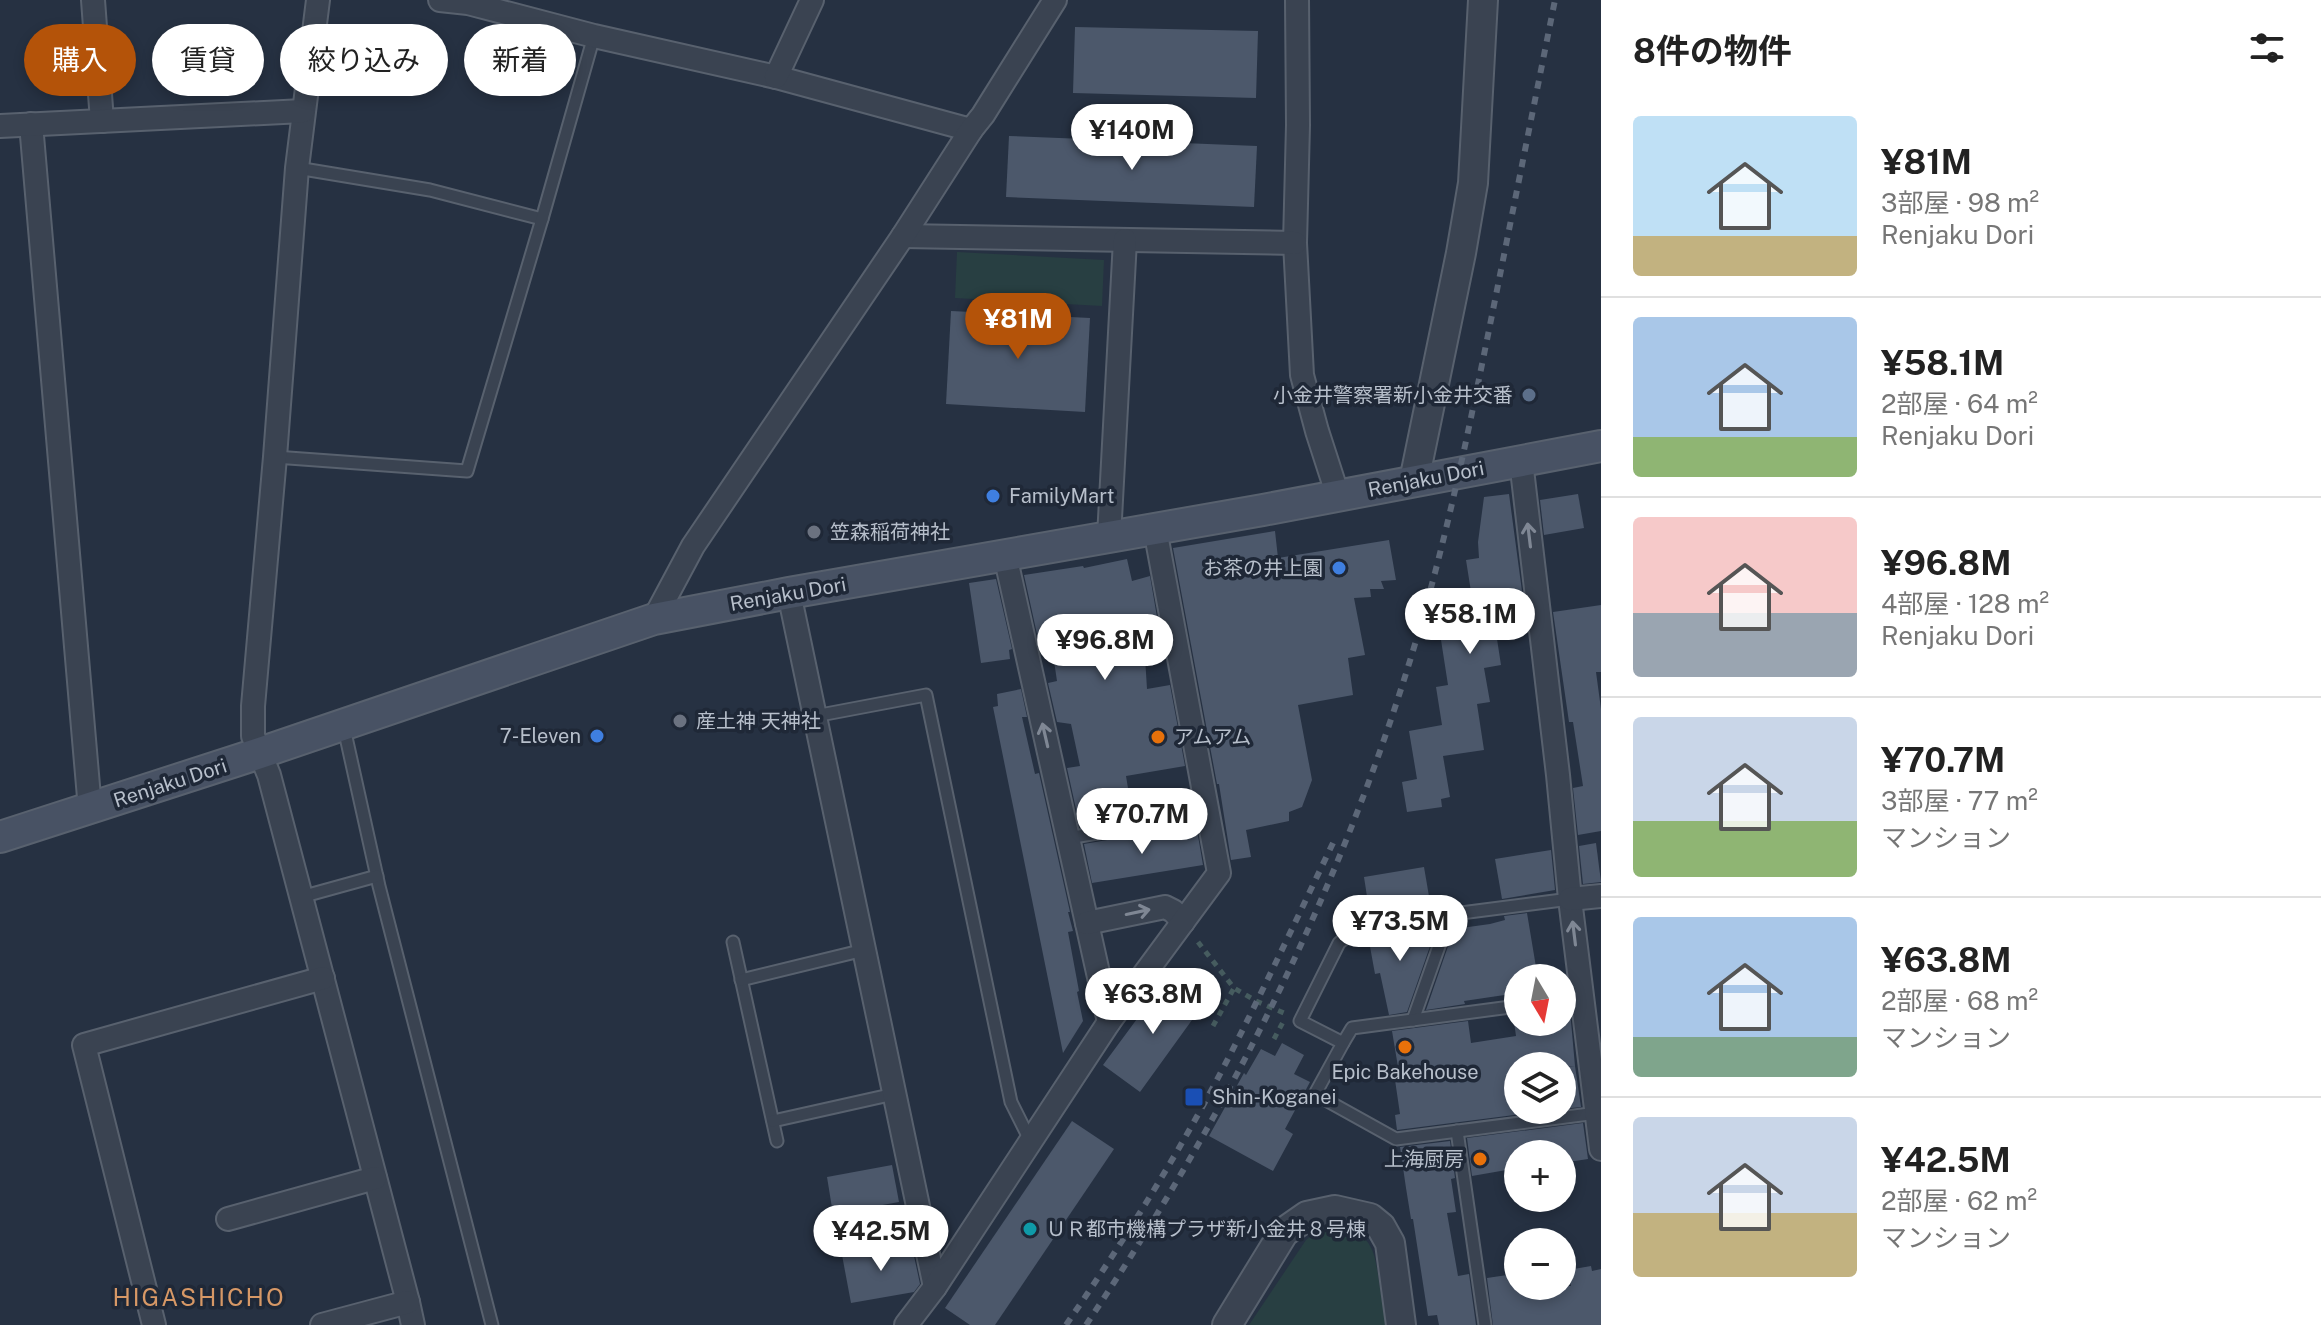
<!DOCTYPE html>
<html lang="ja">
<head>
<meta charset="utf-8">
<style>
  body { margin:0; font-family:"Public Sans","Noto Sans JP",sans-serif; background:#f6f6f6; color:#222; height:100vh; display:flex; flex-direction:column; font-size:30px; white-space:nowrap }
  * { box-sizing:border-box; margin:0 }
  p { font-size:26px; color:#767676 }
  .icon { flex:none; width:44px; height:44px; fill:none; stroke:currentColor; stroke-width:2; stroke-linecap:round; stroke-linejoin:round }
  .map { position:relative; flex:1; overflow:hidden }
  .drawer { display:flex; flex-direction:column; background:#fff; width:720px }
  .drawer>* { flex:none }
  .banner { position:absolute; left:24px; top:24px; width:760px; height:72px; display:flex; gap:16px }
  .needle { width:52px; rotate:170deg }
  .fabs { position:absolute; left:1504px; top:964px; display:grid; gap:16px }
  .fabs a { display:grid; place-items:center; width:72px; height:72px; border-radius:50%; background:#fff; box-shadow:0 4px 12px #0003; font-size:40px }
  .price { position:absolute; translate:-50% -68px; padding:0 18px; border-radius:28px; background:#fff; color:#222; font-size:26px; line-height:52px; filter:drop-shadow(0 2px 4px #0008) }
  .price::after { content:''; position:absolute; left:50%; top:48px; width:24px; height:18px; margin-left:-12px; background:inherit; clip-path:polygon(0 0,100% 0,50% 100%) }
  .price.on { background:#b45309; color:#fff }
  ul { padding:0; list-style:none }
  li { display:flex; align-items:center; gap:24px; height:200px; padding:0 32px }
  li+li { border-top:2px solid #e0e0e0 }
  li span { display:grid; place-items:center; flex:none; width:224px; height:160px; border-radius:8px; color:#555 }
  li>.icon { margin-inline-start:auto }
  span .icon { width:96px; height:96px; fill:#fffc; stroke-width:1 }
  li b { font-size:34px }
  h2 { display:flex; justify-content:space-between; align-items:center; height:96px; padding:0 32px; font-size:34px }
  .chip { padding:0 28px; border-radius:36px; background:#fff; box-shadow:0 4px 12px #0003; font-size:28px; line-height:72px }
  .chip.on { background:#b45309; color:#fff }
  main { display:flex; flex:1; min-height:0 }
  .map>svg:first-child { display:block }
  .green { fill:#283f42 }
  .building { fill:#4c586b }
  .lines { fill:none; stroke-linecap:round; stroke-linejoin:round }
  .service-casing { stroke:#58616e; stroke-width:15 }
  .minor-casing { stroke:#58616e; stroke-width:26 }
  .tertiary-casing { stroke:#58616e; stroke-width:32 }
  .secondary-casing { stroke:#58616e; stroke-width:34 }
  .path { stroke:#465c5f; stroke-width:5; stroke-dasharray:6 6; stroke-linecap:butt }
  .service { stroke:#3a4351; stroke-width:11 }
  .minor { stroke:#3a4351; stroke-width:22 }
  .tertiary { stroke:#3a4351; stroke-width:28 }
  .secondary { stroke:#485264; stroke-width:30 }
  .rail { stroke:#5c6778; stroke-width:6; stroke-dasharray:8 8; stroke-linecap:butt }
  .oneway { stroke:#7f8794 }
  .service-dot { fill:#5c6f8a; stroke:#1f2837; stroke-width:3 }
  .shop-dot { fill:#3f7fe0; stroke:#1f2837; stroke-width:3 }
  .worship-dot { fill:#6b7280; stroke:#1f2837; stroke-width:3 }
  .food-dot { fill:#e8710a; stroke:#1f2837; stroke-width:3 }
  .transit-dot { fill:#1a4fb4; stroke:#1f2837; stroke-width:3 }
  .culture-dot { fill:#0f9aa8; stroke:#1f2837; stroke-width:3 }
  .labels { text-anchor:middle; stroke-width:7; stroke-linejoin:round; paint-order:stroke }
  .poi-label { font-size:20px; fill:#b7bfcb; stroke:#1f2837; text-anchor:start }
  .street-label { font-size:20px; fill:#b7bfcb; stroke:#1f2837 }
  .quarter-label { font-size:24px; letter-spacing:2px; fill:#d79866; stroke:#1f2837 }
</style>
</head>
<body>
<main>
<div class="map">
<svg width="1601" height="1325" viewBox="0 0 1601 1325">
  <rect width="100%" height="100%" fill="#263142"/>
  <g class="green">
    <path d="M957,252L1104,260L1102,306L955,298Z"/>
    <path d="M1331,1230C1371,1231 1374,1246 1379,1281C1381,1296 1384,1310 1386,1325H1249L1306,1240L1316,1232Z"/>
  </g>
  <g class="building">
    <path d="M1075,27L1258,31L1256,98L1073,93Z"/>
    <path d="M1009,136L1257,146L1254,207L1006,197Z"/>
    <path d="M951,311L1090,318L1085,412L946,404Z"/>
    <path d="M1509,494L1526,621L1495,626L1501,665L1484,668L1490,702L1477,704L1484,750L1443,756L1450,797L1441,799L1442,807L1407,812L1402,782L1417,779L1409,731L1442,725L1436,687L1448,685L1441,640L1466,637L1460,600L1472,598L1466,560L1479,558L1478,542L1484,497Z"/>
    <path d="M1578,494L1584,528L1544,535L1540,500Z"/>
    <path d="M1275,531L1278,558L1389,540L1396,580L1381,581L1384,589H1370L1371,597L1354,598L1365,655L1348,658L1353,695L1298,705L1312,780L1302,807L1289,812V821L1246,830L1251,857L1231,860L1219,784H1217L1173,548Z"/>
    <path d="M1127,559L1132,581L1150,576L1158,623L1143,625L1147,689L1170,685L1185,766L1126,776L1133,818L1080,827L1067,768L1080,766L1071,724L1057,722L1048,683L1057,681L1051,641L1039,643L1024,575L1083,566L1084,568Z"/>
    <path d="M996,579L1012,649L1009,650L1010,659L981,663L969,583Z"/>
    <path d="M1601,605V672H1596L1601,709V831L1578,835L1573,788L1583,786L1573,722H1569L1553,612Z"/>
    <path d="M1021,689L1027,717H1022L1035,774L1039,773L1070,912H1068L1073,931L1068,932L1079,991L1077,992L1083,1021L1063,1053L993,707L998,706L997,694Z"/>
    <path d="M1197,830L1203,865L1092,883L1084,844L1136,835L1137,840Z"/>
    <path d="M1596,843L1601,882L1583,884L1579,846Z"/>
    <path d="M1551,850L1555,890L1502,899L1495,859Z"/>
    <path d="M1424,867L1431,908L1370,916L1364,877Z"/>
    <path d="M1527,913L1537,973L1521,975V978H1518V993L1464,1001L1465,1004L1426,1010L1454,929L1490,924L1505,920L1504,916Z"/>
    <path d="M1431,925L1428,933L1435,932L1407,1012L1389,1015L1380,973L1375,974L1369,941L1373,940L1372,933Z"/>
    <path d="M1162,985L1177,996L1184,986L1205,1002L1140,1092L1103,1065Z"/>
    <path d="M1570,1010L1575,1066H1518V1110H1554L1397,1130L1395,1115L1400,1114L1395,1080L1400,1079L1392,1031L1468,1021L1471,1043L1516,1036L1514,1022H1562V1012Z"/>
    <path d="M1282,1043L1304,1055L1294,1074L1310,1082L1285,1129L1293,1134L1273,1171L1209,1136L1244,1073L1246,1075L1261,1049L1275,1056Z"/>
    <path d="M1575,1066L1581,1107L1562,1109V1067Z"/>
    <path d="M1072,1121L1114,1149L995,1325H970L945,1308Z"/>
    <path d="M1583,1123L1588,1159L1562,1163V1154H1516L1518,1168L1472,1176L1467,1138Z"/>
    <path d="M1450,1141L1455,1178L1451,1179L1456,1212L1447,1213L1458,1276L1469,1274L1476,1325H1439L1437,1315L1428,1316L1413,1219H1411L1406,1188L1400,1147Z"/>
    <path d="M892,1165L899,1202L833,1214L827,1177Z"/>
    <path d="M911,1242L920,1284L914,1292L851,1303L842,1255Z"/>
    <path d="M1591,1266L1592,1271L1601,1269V1325H1493L1487,1278L1514,1274L1515,1286H1571L1568,1270Z"/>
  </g>
  <g class="lines">
    <g class="service-casing">
      <g id="service">
        <path d="M297,168L430,190L542,219"/>
        <path d="M275,457L467,471L542,219L594,36"/>
        <path d="M815,716L926,695L1011,1102L1030,1140"/>
        <path d="M344,728L379,886L492,1325"/>
        <path d="M1068,838L1208,814"/>
        <path d="M301,897L377,876"/>
        <path d="M1570,899L1360,926L1339,943L1300,1021L1343,1043L1315,1094L1396,1139L1597,1113"/>
        <path d="M733,942L777,1141"/>
        <path d="M741,980L864,950"/>
        <path d="M1562,1000L1583,997"/>
        <path d="M1413,1020L1450,915"/>
        <path d="M1343,1043L1352,1028L1518,1006"/>
        <path d="M773,1121L894,1094"/>
        <path d="M1457,1131L1485,1325"/>
      </g>
    </g>
    <g class="minor-casing">
      <g id="minor">
        <path d="M93,0L102,121"/>
        <path d="M318,0L297,168L275,457L253,706V736L269,775L408,1302L413,1325"/>
        <path d="M440,0L468,3L594,36L776,77L971,130"/>
        <path d="M1297,0L1298,125L1295,243L1302,375L1317,431L1338,496"/>
        <path d="M776,77L812,0"/>
        <path d="M31,124L90,809"/>
        <path d="M0,126L303,111"/>
        <path d="M903,236L1295,243"/>
        <path d="M1521,461L1558,775L1570,899L1601,1149"/>
        <path d="M1109,537L1125,240"/>
        <path d="M1005,555L1109,1022"/>
        <path d="M789,593L935,1287"/>
        <path d="M654,619L693,546L903,236L971,130L983,115L1055,0"/>
        <path d="M1570,899L1601,896"/>
        <path d="M1087,923L1165,907L1173,911L1183,922"/>
        <path d="M228,1219L375,1178"/>
        <path d="M154,1325L84,1045L323,978"/>
        <path d="M322,1325L408,1302"/>
        <path d="M906,1325L935,1287L1109,1022L1219,873L1155,529"/>
      </g>
    </g>
    <g class="tertiary-casing">
      <g id="tertiary">
        <path d="M1414,481L1461,253L1473,183L1483,0"/>
        <path d="M1227,1325L1284,1232L1307,1216L1335,1210L1370,1218L1381,1227L1390,1243L1401,1325"/>
      </g>
    </g>
    <g class="secondary-casing">
      <path id="secondary" d="M0,837L260,753L654,619L789,593L1263,510L1601,446"/>
    </g>
    <g class="path">
      <path d="M1198,942L1234,988L1256,1001L1284,1013"/>
      <path d="M1213,1026L1234,988"/>
      <path d="M1274,1039L1283,1022"/>
    </g>
    <use href="#service" class="service"/>
    <use href="#minor" class="minor"/>
    <use href="#tertiary" class="tertiary"/>
    <use href="#secondary" class="secondary"/>
    <g class="rail">
      <path d="M1066,1325C1128,1235 1186,1142 1235,1045C1269,978 1301,910 1333,843"/>
      <path d="M1086,1325C1225,1118 1339,894 1412,654C1446,543 1469,429 1492,315C1513,210 1534,105 1555,0"/>
    </g>
  </g>
  <defs><path id="oneway-shaft" d="M-6 0H5M1.5-3L5.5 0L1.5 3" fill="none" stroke-width="1.6" stroke-linecap="round" stroke-linejoin="round" transform="scale(2)"/></defs>
  <g class="oneway">
    <use href="#oneway-shaft" transform="translate(1529 535) rotate(-97)"/>
    <use href="#oneway-shaft" transform="translate(1045 735) rotate(-103)"/>
    <use href="#oneway-shaft" transform="translate(1138 912) rotate(-12)"/>
    <use href="#oneway-shaft" transform="translate(1574 933) rotate(-97)"/>
  </g>
  <circle class="service-dot" cx="1529" cy="395" r="8"/>
  <g class="shop-dot">
    <circle cx="993" cy="496" r="8"/>
    <circle cx="1339" cy="568" r="8"/>
    <circle cx="597" cy="736" r="8"/>
  </g>
  <g class="worship-dot">
    <circle cx="814" cy="532" r="8"/>
    <circle cx="680" cy="721" r="8"/>
  </g>
  <g class="food-dot">
    <circle cx="1158" cy="737" r="8"/>
    <circle cx="1405" cy="1047" r="8"/>
    <circle cx="1480" cy="1159" r="8"/>
  </g>
  <rect class="transit-dot" x="1184" y="1087" width="20" height="20" rx="4"/>
  <circle class="culture-dot" cx="1030" cy="1229" r="8"/>
  <g class="labels">
    <g class="poi-label">
      <text x="1513" y="402" text-anchor="end">小金井警察署新小金井交番</text>
      <text x="1009" y="503">FamilyMart</text>
      <text x="830" y="539">笠森稲荷神社</text>
      <text x="1323" y="575" text-anchor="end">お茶の井上園</text>
      <text x="696" y="728">産土神 天神社</text>
      <text x="581" y="743" text-anchor="end">7-Eleven</text>
      <text x="1174" y="744">アムアム</text>
      <text x="1405" y="1079" text-anchor="middle">Epic Bakehouse</text>
      <text x="1212" y="1104">Shin-Koganei</text>
      <text x="1464" y="1166" text-anchor="end">上海厨房</text>
      <text x="1046" y="1236">ＵＲ都市機構プラザ新小金井８号棟</text>
    </g>
    <g class="street-label">
      <text transform="translate(1426 479) rotate(-11)" y="7">Renjaku Dori</text>
      <text transform="translate(788 594) rotate(-10)" y="7">Renjaku Dori</text>
      <text transform="translate(170 783) rotate(-18)" y="7">Renjaku Dori</text>
    </g>
    <g class="quarter-label">
      <text x="199" y="1306">HIGASHICHO</text>
    </g>
  </g>
</svg>
<div class="fabs">
<a><svg class="needle" viewBox="-14 -14 28 28"><path d="M0-13l5 13h-10z" fill="#e53935"/><path d="M0 13l5-13h-10z" fill="#767676"/></svg></a>
<a><svg class="icon" aria-label="layers" viewBox="0 0 24 24"><path d="M12 4l9 5-9 5-9-5zM3 14l9 5 9-5"/></svg></a>
<a>+</a>
<a>−</a>
</div>
<b class="price" style="left:1132px;top:172px">¥140M</b>
<b class="price on" style="left:1018px;top:361px">¥81M</b>
<b class="price" style="left:1470px;top:656px">¥58.1M</b>
<b class="price" style="left:1105px;top:682px">¥96.8M</b>
<b class="price" style="left:1142px;top:856px">¥70.7M</b>
<b class="price" style="left:1400px;top:963px">¥73.5M</b>
<b class="price" style="left:1153px;top:1036px">¥63.8M</b>
<b class="price" style="left:881px;top:1273px">¥42.5M</b>
<div class="banner">
<a class="chip on">購入</a>
<a class="chip">賃貸</a>
<a class="chip">絞り込み</a>
<a class="chip">新着</a>
</div>
</div>
<section class="drawer">
<h2>8件の物件<svg class="icon" aria-label="filters" viewBox="0 0 24 24"><path d="M4 7h16M4 17h16"/><circle cx="9" cy="7" r="2"/><circle cx="15" cy="17" r="2"/></svg></h2>
<ul>
<li><span style="background:linear-gradient(#bfe0f5 75%,#c2b280 0)"><svg class="icon" aria-label="home" viewBox="0 0 24 24"><path d="M3 11l9-7 9 7M6 9v11h12V9"/></svg></span><div><b>¥81M</b><p>3部屋 · 98 m²</p><p>Renjaku Dori</p></div></li>
<li><span style="background:linear-gradient(#a9c7e8 75%,#8fb573 0)"><svg class="icon" aria-label="home" viewBox="0 0 24 24"><path d="M3 11l9-7 9 7M6 9v11h12V9"/></svg></span><div><b>¥58.1M</b><p>2部屋 · 64 m²</p><p>Renjaku Dori</p></div></li>
<li><span style="background:linear-gradient(#f6c9c9 60%,#9aa5b1 0)"><svg class="icon" aria-label="home" viewBox="0 0 24 24"><path d="M3 11l9-7 9 7M6 9v11h12V9"/></svg></span><div><b>¥96.8M</b><p>4部屋 · 128 m²</p><p>Renjaku Dori</p></div></li>
<li><span style="background:linear-gradient(#c9d6e8 65%,#8fb573 0)"><svg class="icon" aria-label="home" viewBox="0 0 24 24"><path d="M3 11l9-7 9 7M6 9v11h12V9"/></svg></span><div><b>¥70.7M</b><p>3部屋 · 77 m²</p><p>マンション</p></div></li>
<li><span style="background:linear-gradient(#a9c7e8 75%,#7fa58c 0)"><svg class="icon" aria-label="home" viewBox="0 0 24 24"><path d="M3 11l9-7 9 7M6 9v11h12V9"/></svg></span><div><b>¥63.8M</b><p>2部屋 · 68 m²</p><p>マンション</p></div></li>
<li><span style="background:linear-gradient(#c9d6e8 60%,#c2b280 0)"><svg class="icon" aria-label="home" viewBox="0 0 24 24"><path d="M3 11l9-7 9 7M6 9v11h12V9"/></svg></span><div><b>¥42.5M</b><p>2部屋 · 62 m²</p><p>マンション</p></div></li>
</ul>
</section>
</main>
</body>
</html>
